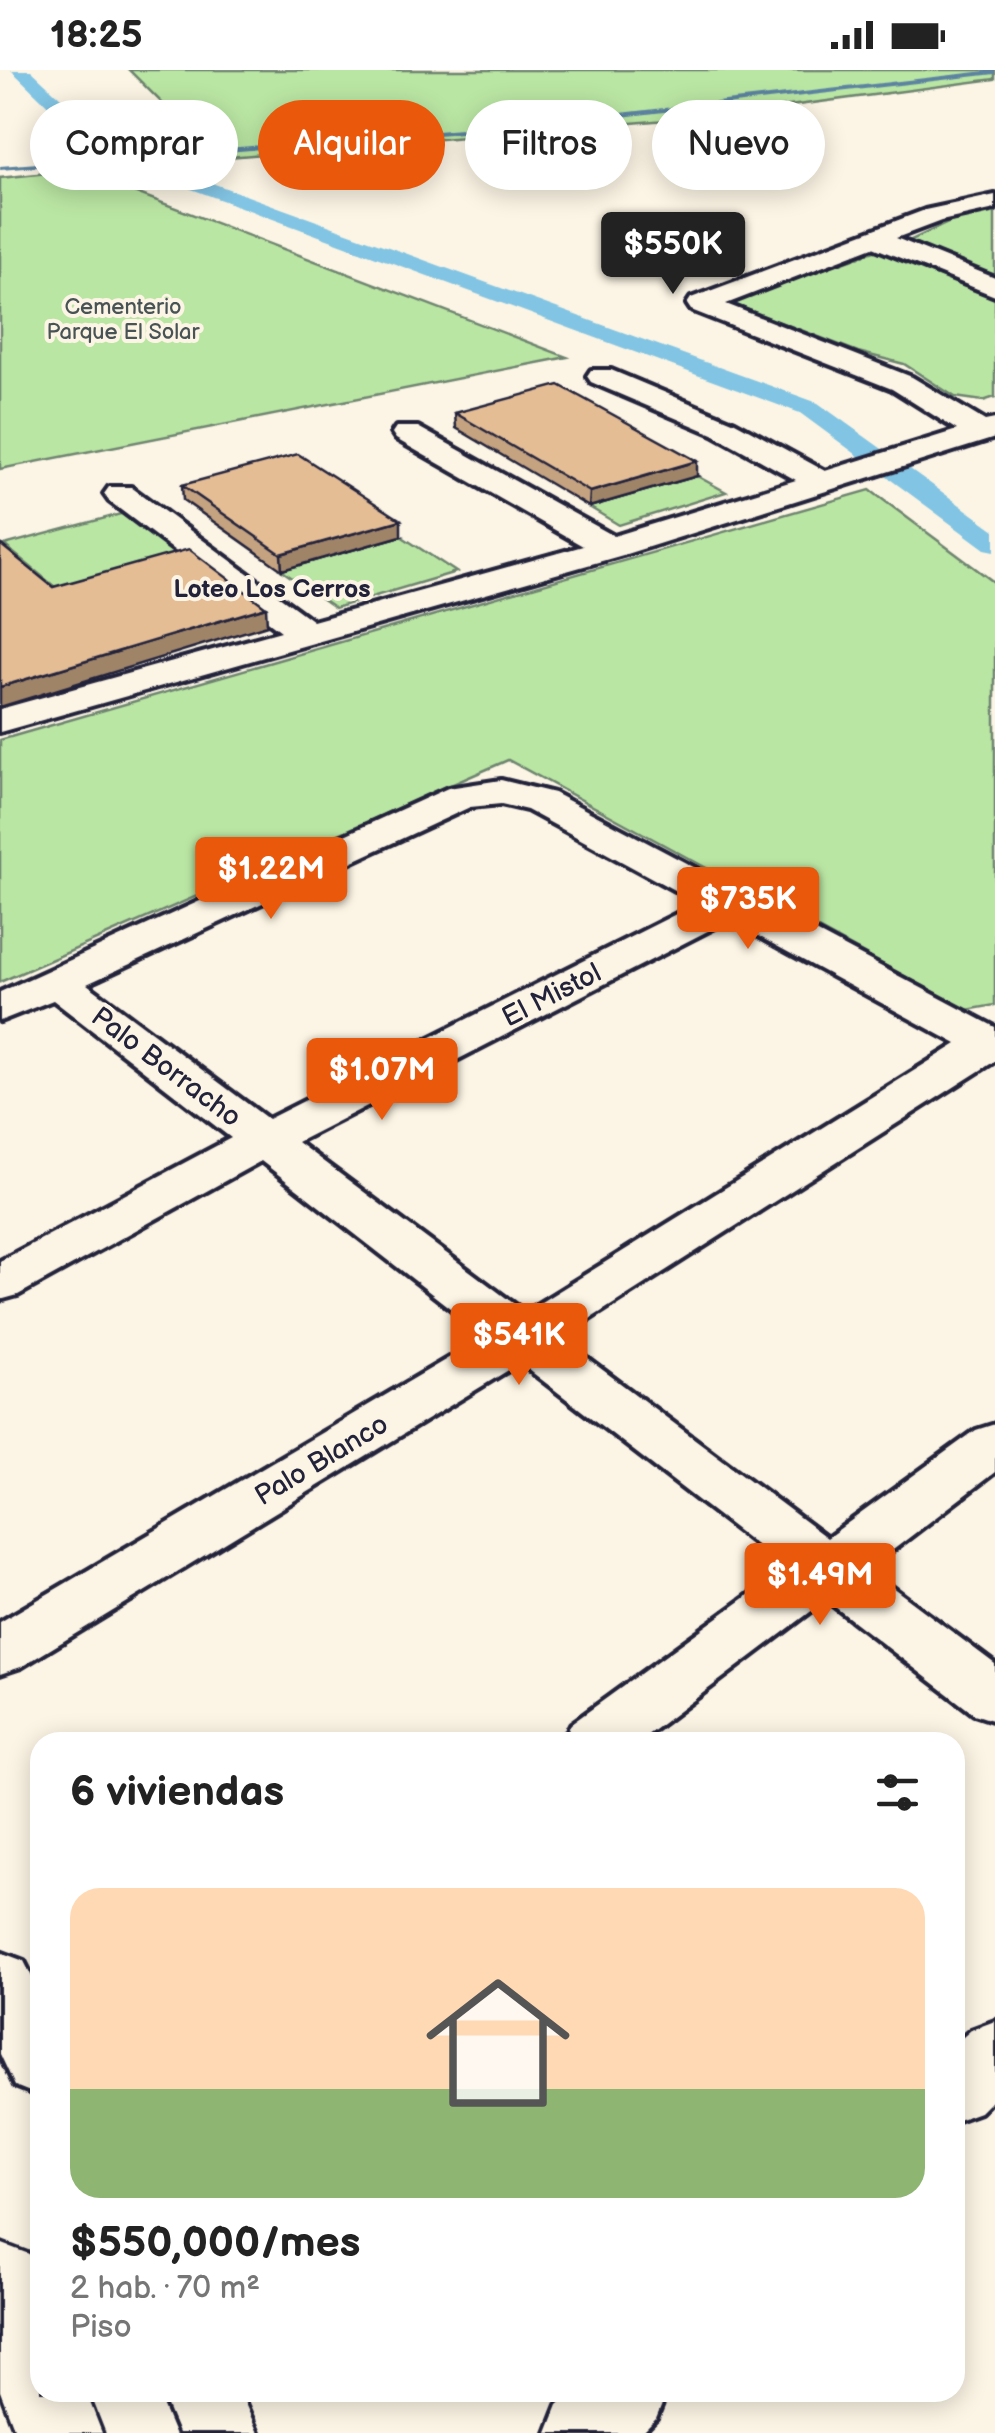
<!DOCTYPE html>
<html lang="es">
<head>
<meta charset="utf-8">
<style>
  body { margin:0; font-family:"Balsamiq Sans",sans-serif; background:#f2f2f2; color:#222; height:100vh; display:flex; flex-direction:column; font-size:38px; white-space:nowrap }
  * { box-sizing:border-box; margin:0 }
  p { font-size:32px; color:#767676 }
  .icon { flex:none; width:55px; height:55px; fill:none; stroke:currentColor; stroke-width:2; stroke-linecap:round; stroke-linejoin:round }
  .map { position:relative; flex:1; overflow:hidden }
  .sheet { position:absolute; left:30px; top:1662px; width:935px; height:670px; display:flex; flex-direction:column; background:#fff; border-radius:30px; box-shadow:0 5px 25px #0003 }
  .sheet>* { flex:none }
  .top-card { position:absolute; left:30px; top:30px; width:935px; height:90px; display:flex; gap:20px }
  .price { position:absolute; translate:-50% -85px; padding:0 22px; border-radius:10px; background:#ea580c; color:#fff; font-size:32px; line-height:65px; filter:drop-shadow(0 2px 5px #0008) }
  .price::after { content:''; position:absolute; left:50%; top:60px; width:30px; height:22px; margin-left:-15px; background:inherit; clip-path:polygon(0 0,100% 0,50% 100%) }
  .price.selected { background:#222; color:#fff }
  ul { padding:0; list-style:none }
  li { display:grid; align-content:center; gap:20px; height:530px; padding:0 40px }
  li span { display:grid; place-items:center; height:310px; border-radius:30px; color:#555 }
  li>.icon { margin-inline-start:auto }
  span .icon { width:180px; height:180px; fill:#fffc; stroke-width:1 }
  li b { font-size:42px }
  h2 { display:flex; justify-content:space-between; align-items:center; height:120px; padding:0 40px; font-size:42px }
  .pill { padding:0 35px; border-radius:45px; background:#fff; box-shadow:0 5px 25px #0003; font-size:35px; line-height:90px }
  .pill.selected { background:#ea580c; color:#fff }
  .status { display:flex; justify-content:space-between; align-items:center; height:70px; padding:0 50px; background:#fff; direction:ltr }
  .status svg { height:28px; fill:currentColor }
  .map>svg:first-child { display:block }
  .green { fill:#bae6a3; stroke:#6e846f; stroke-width:2.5 }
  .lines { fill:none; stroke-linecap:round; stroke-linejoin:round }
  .stream { fill:#5c83a0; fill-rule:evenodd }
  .canal { fill:#82c4e3; fill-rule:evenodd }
  .minor-casing { stroke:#22223b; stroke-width:8 }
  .major-casing { stroke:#22223b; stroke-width:7 }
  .minor { fill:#fcf5e5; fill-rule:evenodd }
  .major { fill:#fcf5e5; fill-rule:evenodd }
  .wall { fill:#c5a380; stroke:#22223b; stroke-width:2.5 }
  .shaded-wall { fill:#a08468; stroke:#22223b; stroke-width:2.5 }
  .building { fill:#e5bd95; stroke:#22223b; stroke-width:2.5 }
  .labels { text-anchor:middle; stroke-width:8; stroke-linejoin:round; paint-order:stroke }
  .far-park-label { font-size:22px; fill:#485355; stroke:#fcf5e5 }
  .far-neighbourhood-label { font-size:25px; font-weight:bold; fill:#22223b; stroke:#fcf5e5 }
  .street-label { font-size:28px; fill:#22223b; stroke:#fcf5e5 }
</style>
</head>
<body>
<div class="status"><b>18:25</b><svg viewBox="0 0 49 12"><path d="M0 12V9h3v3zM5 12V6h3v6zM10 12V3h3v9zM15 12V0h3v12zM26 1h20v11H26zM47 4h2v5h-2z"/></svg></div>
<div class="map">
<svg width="995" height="2363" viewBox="0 0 995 2363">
  <rect width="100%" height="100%" fill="#fcf5e5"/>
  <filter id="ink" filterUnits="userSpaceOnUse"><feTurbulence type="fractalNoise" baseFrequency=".01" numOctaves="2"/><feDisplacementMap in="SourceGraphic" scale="20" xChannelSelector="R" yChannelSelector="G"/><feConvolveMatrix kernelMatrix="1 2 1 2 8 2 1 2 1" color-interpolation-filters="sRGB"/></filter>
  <g filter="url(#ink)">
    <g class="green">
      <path d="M129,0H995V9L714,46L217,88Z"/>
      <path d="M76,100L567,287L0,399V108Z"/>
      <path d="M995,140V207L909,171L967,144Z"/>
      <path d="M877,180L995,227V327L983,331L955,327L904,294L858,282L728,232Z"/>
      <path d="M697,406L726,422L619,455L589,437Z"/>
      <path d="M870,420L995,513V935L967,940L508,690L0,912V670Z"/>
      <path d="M128,442L199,495L72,531L4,475Z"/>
      <path d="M401,466L456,502L335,538L281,500Z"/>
    </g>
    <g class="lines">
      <path class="stream" d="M995,0V4L525,58L0,100V96L525,54Z"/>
      <path class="canal" d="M11,0H31L113,77L818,333L995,460V481L985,479L800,343L99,85Z"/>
      <g class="minor-casing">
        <g id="minor">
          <path d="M995,125V139L941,151L896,168L995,208V226L873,177L726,234L912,307L985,351L995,349V368L623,485L0,662V639L281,561L109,431L104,424L109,417H131L313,551L583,476L396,369L392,363L396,357H418L614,466L796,410L713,364L591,312L587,306L591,300H611L735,352L825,401L957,360L892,319L691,240L687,234L691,228L925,140Z"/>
          <path d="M501,710L554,723L995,957V991L560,1268L827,1468L976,1360L995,1354V1402L868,1499L995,1594V1651L974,1644L826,1530L638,1672H562L571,1654L786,1498L520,1293L21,1597L0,1604V1552L486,1266L261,1091L18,1225L0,1230V1191L231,1068L53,930L0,951V922L448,718ZM501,734L527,740L698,833L268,1049L87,914L470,737ZM729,850L957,974L525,1242L297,1072Z"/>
          <path d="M0,1882L24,1891L40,1923V2026L15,2016L0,1984Z"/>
          <path d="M995,1951V2027L980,2042L955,2051V1974L971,1960Z"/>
          <path d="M161,2322H240L258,2363H178Z"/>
          <path d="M572,2322H667L656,2349L642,2363H547L558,2335Z"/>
        </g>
      </g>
      <g class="major-casing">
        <path id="major" d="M0,2173L29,2184L40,2210V2322H86L102,2363H16L0,2321Z"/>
      </g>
      <use href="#minor" class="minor"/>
      <use href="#major" class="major"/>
    </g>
    <g class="wall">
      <path d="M455,343L697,406L589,437L456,358Z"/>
      <path d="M182,415L401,466L282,500L183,430Z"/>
    </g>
    <g class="shaded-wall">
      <path d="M697,391V406L589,437L590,422Z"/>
      <path d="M401,450V466L282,500L281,484Z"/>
      <path d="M266,537L267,555L0,637V617Z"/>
    </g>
    <g class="building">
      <path d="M559,315L697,391L590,422L455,343Z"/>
      <path d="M298,384L401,450L281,484L182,415Z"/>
      <path d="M0,474L53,517L189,479L266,537L0,617Z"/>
    </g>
  </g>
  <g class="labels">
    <g class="far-park-label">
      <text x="123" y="244">Cementerio<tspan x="123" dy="25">Parque El Solar</tspan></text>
    </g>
    <g class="far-neighbourhood-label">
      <text x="272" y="527">Loteo Los Cerros</text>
    </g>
    <g class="street-label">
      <text transform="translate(551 924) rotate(-27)" y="10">El Mistol</text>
      <text transform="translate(167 996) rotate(37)" y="10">Palo Borracho</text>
      <text transform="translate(321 1389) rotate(-31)" y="10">Palo Blanco</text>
    </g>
  </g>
</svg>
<b class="price selected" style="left:673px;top:227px">$550K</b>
<b class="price" style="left:271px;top:852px">$1.22M</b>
<b class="price" style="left:748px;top:882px">$735K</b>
<b class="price" style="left:382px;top:1053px">$1.07M</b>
<b class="price" style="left:519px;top:1318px">$541K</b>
<b class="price" style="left:820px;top:1558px">$1.49M</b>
<div class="top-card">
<a class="pill">Comprar</a>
<a class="pill selected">Alquilar</a>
<a class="pill">Filtros</a>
<a class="pill">Nuevo</a>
</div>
<section class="sheet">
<h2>6 viviendas<svg class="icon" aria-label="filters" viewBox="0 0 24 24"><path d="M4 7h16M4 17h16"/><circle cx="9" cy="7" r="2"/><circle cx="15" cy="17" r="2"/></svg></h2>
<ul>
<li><span style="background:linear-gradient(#ffd9b3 65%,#8fb573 0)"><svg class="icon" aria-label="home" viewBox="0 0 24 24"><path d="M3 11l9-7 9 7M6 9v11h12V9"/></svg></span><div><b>$550,000/mes</b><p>2 hab. · 70 m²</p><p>Piso</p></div></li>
</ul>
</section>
</div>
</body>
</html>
